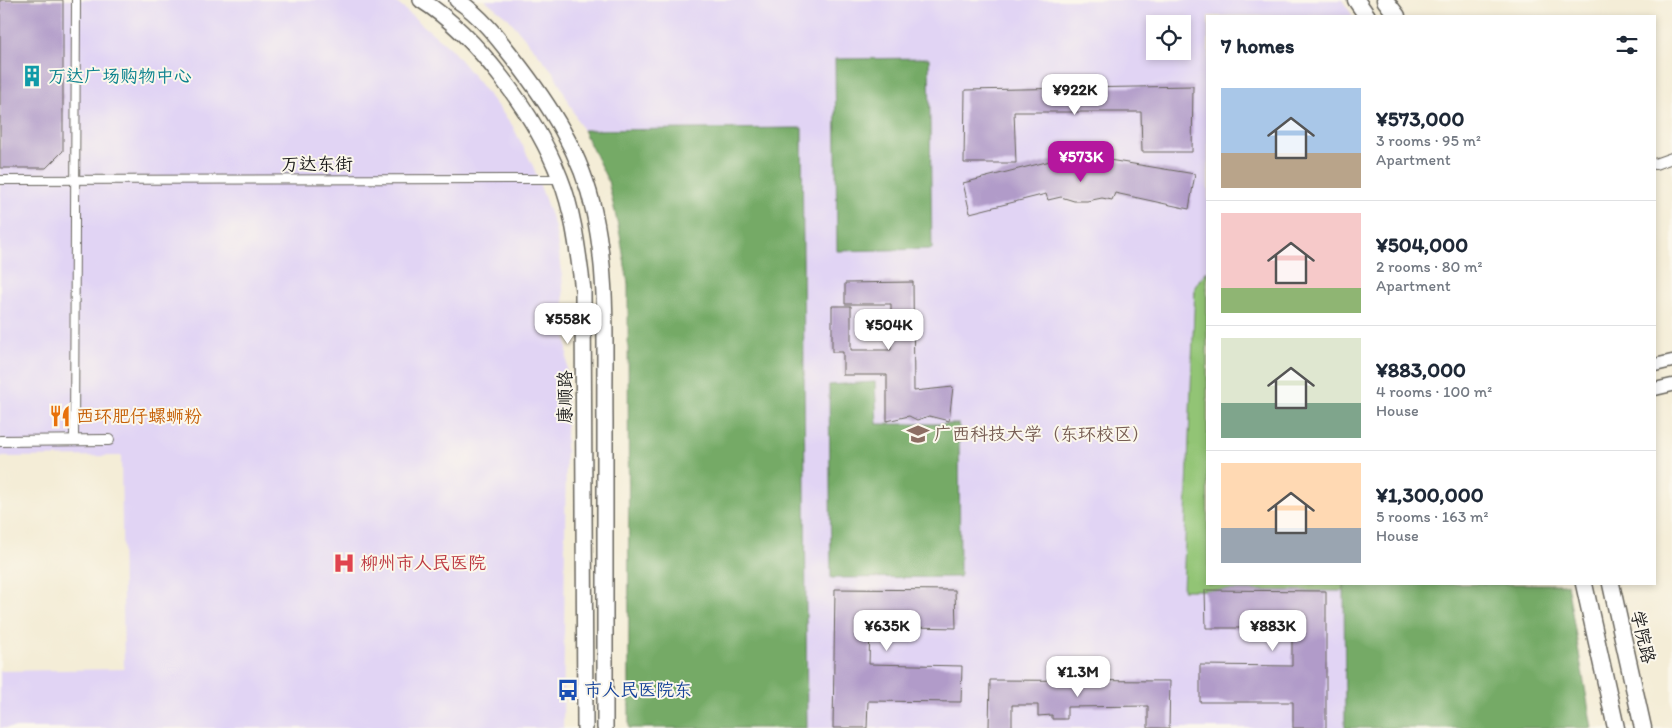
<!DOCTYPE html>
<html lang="en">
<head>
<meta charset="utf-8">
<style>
  body { margin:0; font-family:Itim,"LXGW WenKai TC",sans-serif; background:#f2f2f3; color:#1f2937; height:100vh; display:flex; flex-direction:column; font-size:19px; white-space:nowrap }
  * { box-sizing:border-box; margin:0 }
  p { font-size:16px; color:#747a83 }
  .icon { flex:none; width:28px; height:28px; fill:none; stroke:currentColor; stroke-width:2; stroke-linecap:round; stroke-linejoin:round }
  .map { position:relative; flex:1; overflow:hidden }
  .drawer { position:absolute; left:1206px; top:15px; width:450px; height:570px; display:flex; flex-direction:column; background:#fff; border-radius:0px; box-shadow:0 2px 8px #0003 }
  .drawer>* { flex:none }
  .controls { position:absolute; left:1146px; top:15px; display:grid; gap:10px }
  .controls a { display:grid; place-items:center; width:45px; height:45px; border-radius:0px; background:#fff; box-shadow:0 2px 8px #0003; font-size:25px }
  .price { position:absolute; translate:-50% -42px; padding:0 11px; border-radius:10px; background:#fff; color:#222; font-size:16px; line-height:32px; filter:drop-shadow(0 1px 2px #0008) }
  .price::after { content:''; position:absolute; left:50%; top:30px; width:15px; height:11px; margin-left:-8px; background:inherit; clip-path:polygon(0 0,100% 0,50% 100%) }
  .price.active { background:#b5179e; color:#fff }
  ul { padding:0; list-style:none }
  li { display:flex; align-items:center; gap:15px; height:125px; padding:0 15px }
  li+li { border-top:1px solid #e0e1e3 }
  li span { display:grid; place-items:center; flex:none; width:140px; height:100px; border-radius:0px; color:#555 }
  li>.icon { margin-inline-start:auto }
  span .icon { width:60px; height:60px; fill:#fffc; stroke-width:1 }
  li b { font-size:21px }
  h2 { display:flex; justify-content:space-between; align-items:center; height:60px; padding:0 15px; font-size:21px }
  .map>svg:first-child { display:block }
  .built { fill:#e1d4f4; fill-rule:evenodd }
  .green { fill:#92c474; stroke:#577048 }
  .forest { fill:#75aa66; stroke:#486341 }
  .building { fill:#b19bc9 }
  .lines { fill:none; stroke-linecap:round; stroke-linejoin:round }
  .pedestrian-casing { stroke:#68655d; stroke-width:10 }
  .minor-casing { stroke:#68655d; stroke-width:12 }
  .tertiary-casing { stroke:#68655d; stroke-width:15 }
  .secondary-casing { stroke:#68655d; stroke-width:18 }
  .primary-casing { stroke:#68655d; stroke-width:19 }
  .pedestrian { stroke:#fff; stroke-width:8 }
  .minor { stroke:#fff; stroke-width:10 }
  .tertiary { stroke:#fff; stroke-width:12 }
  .secondary { stroke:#fff; stroke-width:15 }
  .primary { stroke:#fff; stroke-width:16 }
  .labels { text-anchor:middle; stroke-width:4; stroke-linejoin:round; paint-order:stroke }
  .culture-label { font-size:18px; fill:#0d838f; stroke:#fbf7ec; text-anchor:start }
  .street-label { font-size:18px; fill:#1c1c1c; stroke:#fbf7ec }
  .food-label { font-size:18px; fill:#c56008; stroke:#fbf7ec; text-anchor:start }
  .education-label { font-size:18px; fill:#785e54; stroke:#fbf7ec; text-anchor:start }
  .health-label { font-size:18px; fill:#be3a42; stroke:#fbf7ec; text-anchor:start }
  .transit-label { font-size:18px; fill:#164399; stroke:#fbf7ec; text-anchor:start }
</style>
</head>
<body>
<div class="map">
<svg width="1672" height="728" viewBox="0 0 1672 728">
  <rect width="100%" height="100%" fill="#fbf7ec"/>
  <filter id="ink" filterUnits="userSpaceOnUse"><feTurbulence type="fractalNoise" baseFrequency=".02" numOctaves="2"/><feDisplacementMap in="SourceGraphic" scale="10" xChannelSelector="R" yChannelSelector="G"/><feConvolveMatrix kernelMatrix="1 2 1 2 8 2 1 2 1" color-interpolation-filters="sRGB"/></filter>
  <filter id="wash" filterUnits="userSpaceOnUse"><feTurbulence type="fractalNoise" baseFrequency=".0096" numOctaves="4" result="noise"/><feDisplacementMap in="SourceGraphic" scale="20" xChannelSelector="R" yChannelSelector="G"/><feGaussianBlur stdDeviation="1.12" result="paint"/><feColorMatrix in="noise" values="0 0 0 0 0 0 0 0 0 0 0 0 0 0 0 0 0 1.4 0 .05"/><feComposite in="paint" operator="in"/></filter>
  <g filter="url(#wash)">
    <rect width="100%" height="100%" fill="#f4edd7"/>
    <g class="built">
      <path d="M0,0H389L398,4L451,49L480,84L512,125L533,166L555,227L562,273L567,349L563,728H0V671L124,669L121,456L0,457Z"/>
      <path d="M485,0H1342L1353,16H1208V584H1567L1592,728H629L628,284L620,235L608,181L554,73L508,18ZM1155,24H1182V51H1155Z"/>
    </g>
    <path class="green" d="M1207,271L1208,584H1344V591L1183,590L1195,286Z"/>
    <g class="forest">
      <path d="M929,58L932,249L837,251L835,59Z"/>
      <path d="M802,128L807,728H629L628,284L620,235L608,181L583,130Z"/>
      <path d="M875,382L877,424H959L960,577L831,578L829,385Z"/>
      <path d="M1344,584H1567L1592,728H1345Z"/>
    </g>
    <g id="blocks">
      <g class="building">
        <path d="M0,0H63V151L46,168H0Z"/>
        <path d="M1193,86L1192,152H1142L1141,112H1014L1016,163H964L965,90Z"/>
        <path d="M1062,158H1109V160L1195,174L1189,209L1115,193L1112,200L1102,198L1087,201H1074L1061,197L1048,200L1046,194L970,213L963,183Z"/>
        <path d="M913,282L914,391L953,387L949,421L929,416L917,420L909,416L887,421V375H843V352H832V306H851V350H891V304H845V283Z"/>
        <path d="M835,589L955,590L956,628L870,626L869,664L962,666L961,702L868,701L867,728H833Z"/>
        <path d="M1205,590L1326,591V728H1293V702H1200V665L1292,666V628H1206Z"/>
        <path d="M990,680L1170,681L1169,728H1148V706L1067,707V719H1052V715L1038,716V705H1012V728H989Z"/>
      </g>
    </g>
  </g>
  <g filter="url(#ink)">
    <use href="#blocks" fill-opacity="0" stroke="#68655d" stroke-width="1"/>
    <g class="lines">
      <g class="pedestrian-casing">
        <g id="pedestrian">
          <path d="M0,180L560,179"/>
          <path d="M74,440L76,0"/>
        </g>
      </g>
      <g class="minor-casing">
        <g id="minor">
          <path d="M1655,164L1672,158"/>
          <path d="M0,441L109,440"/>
        </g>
      </g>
      <g class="tertiary-casing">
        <g id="tertiary">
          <path d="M1655,365L1672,361"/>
          <path d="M1655,389L1672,385"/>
        </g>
      </g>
      <g class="secondary-casing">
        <g id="secondary">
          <path d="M421,0C477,35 536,116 560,178C574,213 578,253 583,290L585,728"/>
          <path d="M457,0C480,15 497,37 514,59C549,104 582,154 594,212C609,280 604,352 605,421C605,523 605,626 605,728"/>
        </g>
      </g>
      <g class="primary-casing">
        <g id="primary">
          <path d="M1356,0L1367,16"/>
          <path d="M1385,0L1397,16"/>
          <path d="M1584,584L1616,728"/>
          <path d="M1611,584L1643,728"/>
        </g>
      </g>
      <use href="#pedestrian" class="pedestrian"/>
      <use href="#minor" class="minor"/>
      <use href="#tertiary" class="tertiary"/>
      <use href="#secondary" class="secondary"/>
      <use href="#primary" class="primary"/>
    </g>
  </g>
  <defs>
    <g id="building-bare" transform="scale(1.725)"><path d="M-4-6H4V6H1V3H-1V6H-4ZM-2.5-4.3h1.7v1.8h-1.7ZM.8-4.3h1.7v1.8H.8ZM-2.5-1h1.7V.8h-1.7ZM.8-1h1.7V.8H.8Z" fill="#0f9aa8" stroke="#fbf7ec" stroke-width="2.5" paint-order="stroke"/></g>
    <g id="restaurant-bare" transform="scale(1.725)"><path d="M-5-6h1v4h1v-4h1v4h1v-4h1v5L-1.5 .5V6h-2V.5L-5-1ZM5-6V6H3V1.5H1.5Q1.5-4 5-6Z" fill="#e8710a" stroke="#fbf7ec" stroke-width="2.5" paint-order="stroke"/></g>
    <g id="university-bare" transform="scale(1.725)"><path d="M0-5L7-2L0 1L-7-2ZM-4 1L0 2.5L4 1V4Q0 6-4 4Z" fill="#8d6e63" stroke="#fbf7ec" stroke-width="2.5" paint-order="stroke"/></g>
    <g id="hospital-bare" transform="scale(1.725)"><path d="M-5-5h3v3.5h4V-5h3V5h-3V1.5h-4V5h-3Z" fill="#e0444e" stroke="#fbf7ec" stroke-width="2.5" paint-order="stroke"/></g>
    <g id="bus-bare" transform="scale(1.725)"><path d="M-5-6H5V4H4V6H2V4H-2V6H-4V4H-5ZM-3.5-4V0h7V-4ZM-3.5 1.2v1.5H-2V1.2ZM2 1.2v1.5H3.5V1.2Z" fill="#1a4fb4" stroke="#fbf7ec" stroke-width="2.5" paint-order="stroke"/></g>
  </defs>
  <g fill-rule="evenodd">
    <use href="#building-bare" x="32" y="76"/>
    <use href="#restaurant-bare" x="60" y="416"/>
    <use href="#university-bare" x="918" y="434"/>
    <use href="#hospital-bare" x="344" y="563"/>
    <use href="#bus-bare" x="568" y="690"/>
  </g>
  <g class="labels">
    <g class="culture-label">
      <text x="48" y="82">万达广场购物中心</text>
    </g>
    <g class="street-label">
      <text x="317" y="170">万达东街</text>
      <text transform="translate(565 397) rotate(-90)" y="6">康顺路</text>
      <text transform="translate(1643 637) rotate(77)" y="6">学院路</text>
    </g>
    <g class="food-label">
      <text x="76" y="422">西环肥仔螺蛳粉</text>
    </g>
    <g class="education-label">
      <text x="934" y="440">广西科技大学（东环校区）</text>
    </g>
    <g class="health-label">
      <text x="360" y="569">柳州市人民医院</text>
    </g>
    <g class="transit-label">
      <text x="584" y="696">市人民医院东</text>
    </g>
  </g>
</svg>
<div class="controls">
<a><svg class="icon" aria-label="locate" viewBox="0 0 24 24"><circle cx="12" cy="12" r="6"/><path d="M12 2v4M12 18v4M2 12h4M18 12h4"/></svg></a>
</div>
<b class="price" style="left:1075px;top:116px">¥922K</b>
<b class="price active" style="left:1081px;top:183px">¥573K</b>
<b class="price" style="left:568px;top:345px">¥558K</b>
<b class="price" style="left:889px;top:351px">¥504K</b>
<b class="price" style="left:887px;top:652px">¥635K</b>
<b class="price" style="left:1273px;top:652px">¥883K</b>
<b class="price" style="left:1078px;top:698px">¥1.3M</b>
<section class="drawer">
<h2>7 homes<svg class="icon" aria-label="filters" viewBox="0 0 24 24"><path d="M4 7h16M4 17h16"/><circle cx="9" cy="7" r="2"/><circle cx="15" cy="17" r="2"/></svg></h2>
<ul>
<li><span style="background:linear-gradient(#a9c7e8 65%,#b9a48a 0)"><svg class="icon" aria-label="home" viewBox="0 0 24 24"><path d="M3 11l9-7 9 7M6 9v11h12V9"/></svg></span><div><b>¥573,000</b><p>3 rooms · 95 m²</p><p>Apartment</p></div></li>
<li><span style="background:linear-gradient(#f6c9c9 75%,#8fb573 0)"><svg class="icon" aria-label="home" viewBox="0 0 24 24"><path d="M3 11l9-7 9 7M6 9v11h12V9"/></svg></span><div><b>¥504,000</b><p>2 rooms · 80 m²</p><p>Apartment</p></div></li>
<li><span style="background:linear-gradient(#dfe7d0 65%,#7fa58c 0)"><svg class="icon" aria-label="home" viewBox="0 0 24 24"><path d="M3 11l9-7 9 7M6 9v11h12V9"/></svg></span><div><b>¥883,000</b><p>4 rooms · 100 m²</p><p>House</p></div></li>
<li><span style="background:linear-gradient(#ffd9b3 65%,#9aa5b1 0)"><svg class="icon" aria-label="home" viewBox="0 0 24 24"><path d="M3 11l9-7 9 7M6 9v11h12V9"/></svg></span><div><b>¥1,300,000</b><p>5 rooms · 163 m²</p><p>House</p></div></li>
</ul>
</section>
</div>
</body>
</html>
